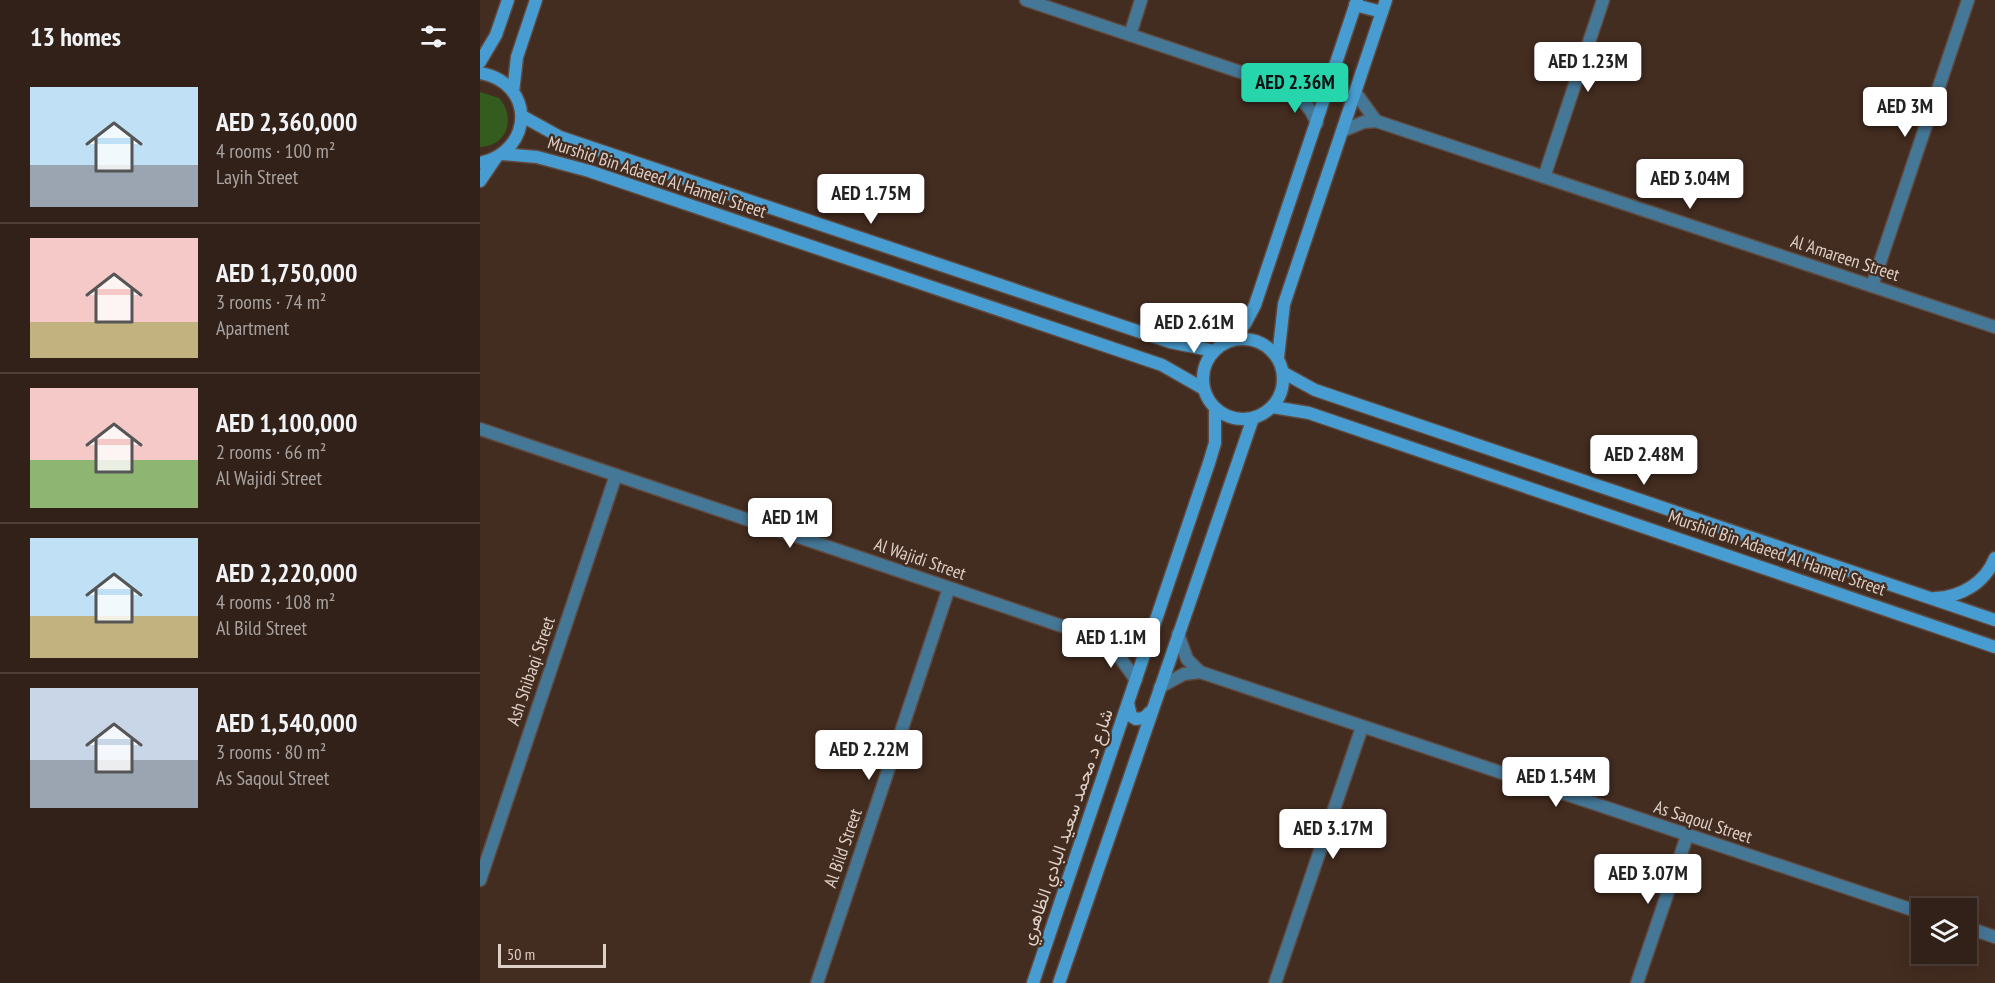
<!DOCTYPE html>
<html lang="en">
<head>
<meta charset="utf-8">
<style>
  body { margin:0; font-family:"PT Sans Narrow",Vazirmatn,sans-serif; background:#3a2921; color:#f1f3f6; height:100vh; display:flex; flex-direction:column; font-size:22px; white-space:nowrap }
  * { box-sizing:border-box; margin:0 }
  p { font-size:20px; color:#a8a3a2 }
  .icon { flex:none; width:33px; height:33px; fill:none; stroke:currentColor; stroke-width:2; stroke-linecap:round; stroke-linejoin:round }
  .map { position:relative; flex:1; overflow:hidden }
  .panel { display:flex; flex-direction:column; background:#322118; width:480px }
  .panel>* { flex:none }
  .tools { position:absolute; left:1431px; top:898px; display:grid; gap:12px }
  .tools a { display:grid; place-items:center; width:66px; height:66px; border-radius:0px; background:#322118; box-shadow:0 6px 24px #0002,0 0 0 2px #4d3e37; font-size:30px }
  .scale { position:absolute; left:18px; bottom:15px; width:108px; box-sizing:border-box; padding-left:6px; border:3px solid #decfc7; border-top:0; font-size:16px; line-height:21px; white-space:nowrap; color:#decfc7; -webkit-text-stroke:4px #432c20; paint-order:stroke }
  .price { position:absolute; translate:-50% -51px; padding:0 14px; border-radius:6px; background:#fff; color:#222; font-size:20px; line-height:39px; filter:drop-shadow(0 2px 3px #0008) }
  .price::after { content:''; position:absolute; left:50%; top:36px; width:18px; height:14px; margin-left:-9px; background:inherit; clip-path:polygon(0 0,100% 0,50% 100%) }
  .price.active { background:#27d5ad; color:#111 }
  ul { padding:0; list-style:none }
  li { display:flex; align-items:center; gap:18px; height:150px; padding:0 30px }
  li+li { border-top:2px solid #4d3e37 }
  li span { display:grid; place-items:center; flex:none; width:168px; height:120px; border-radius:0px; color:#555 }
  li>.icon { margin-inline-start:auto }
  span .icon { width:72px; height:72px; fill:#fffc; stroke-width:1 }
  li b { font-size:26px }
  h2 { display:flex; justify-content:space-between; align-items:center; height:72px; padding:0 30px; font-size:26px }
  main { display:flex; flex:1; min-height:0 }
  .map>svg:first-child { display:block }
  .green { fill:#355c1f }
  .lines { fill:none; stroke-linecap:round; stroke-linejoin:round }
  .street-casing { stroke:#5f493e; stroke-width:15 }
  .secondary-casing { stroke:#5f493e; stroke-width:15 }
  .street { stroke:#457797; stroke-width:12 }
  .secondary { stroke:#479dd1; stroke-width:12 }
  .labels { text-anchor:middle; stroke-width:4.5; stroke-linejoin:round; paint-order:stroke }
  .street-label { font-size:18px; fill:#decfc7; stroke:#432c20 }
</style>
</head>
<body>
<main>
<section class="panel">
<h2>13 homes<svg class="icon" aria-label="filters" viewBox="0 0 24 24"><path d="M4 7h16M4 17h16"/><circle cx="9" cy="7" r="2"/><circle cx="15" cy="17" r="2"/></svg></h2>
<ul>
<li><span style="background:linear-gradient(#bfe0f5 65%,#9aa5b1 0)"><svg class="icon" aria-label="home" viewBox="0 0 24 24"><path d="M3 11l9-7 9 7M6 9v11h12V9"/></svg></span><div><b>AED 2,360,000</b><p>4 rooms · 100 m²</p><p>Layih Street</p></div></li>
<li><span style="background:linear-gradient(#f6c9c9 70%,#c2b280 0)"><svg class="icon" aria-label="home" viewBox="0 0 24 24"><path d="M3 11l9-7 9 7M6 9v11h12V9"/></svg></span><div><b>AED 1,750,000</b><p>3 rooms · 74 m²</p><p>Apartment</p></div></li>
<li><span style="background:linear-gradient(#f6c9c9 60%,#8fb573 0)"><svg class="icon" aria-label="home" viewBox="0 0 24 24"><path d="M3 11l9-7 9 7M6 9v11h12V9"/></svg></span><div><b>AED 1,100,000</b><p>2 rooms · 66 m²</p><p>Al Wajidi Street</p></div></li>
<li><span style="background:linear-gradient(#bfe0f5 65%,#c2b280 0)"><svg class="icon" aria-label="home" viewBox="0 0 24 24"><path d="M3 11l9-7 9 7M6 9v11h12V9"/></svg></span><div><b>AED 2,220,000</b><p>4 rooms · 108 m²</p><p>Al Bild Street</p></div></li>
<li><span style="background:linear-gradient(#c9d6e8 60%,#9aa5b1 0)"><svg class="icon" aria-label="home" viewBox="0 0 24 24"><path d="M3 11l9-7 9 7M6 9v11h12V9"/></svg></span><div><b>AED 1,540,000</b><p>3 rooms · 80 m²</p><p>As Saqoul Street</p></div></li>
</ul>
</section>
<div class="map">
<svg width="1515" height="983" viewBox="0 0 1515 983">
  <rect width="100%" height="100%" fill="#432c20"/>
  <path class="green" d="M0,92L19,98C36,117 28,146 0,147Z"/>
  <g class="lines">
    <g class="street-casing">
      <g id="street">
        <path d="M546,0L814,90L831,111L837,123"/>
        <path d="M650,35L661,0"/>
        <path d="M814,90L850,80"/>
        <path d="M875,92L896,121"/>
        <path d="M862,131L884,122L896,121L1515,327"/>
        <path d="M1064,177L1123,0"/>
        <path d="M1392,286L1488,0"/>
        <path d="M0,429L629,642L656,680"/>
        <path d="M698,634L707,659L720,672"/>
        <path d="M629,642L674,625"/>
        <path d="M680,687L704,674L720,672L1442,913"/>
        <path d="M0,880L136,475"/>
        <path d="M1486,927L1515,937"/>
        <path d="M337,983L469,588"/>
        <path d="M795,983L882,727"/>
        <path d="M1157,983L1207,836"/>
      </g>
    </g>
    <g class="secondary-casing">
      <g id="secondary">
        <path d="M875,5L902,12"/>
        <path d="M0,62L16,35L28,0"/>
        <path d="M0,73C56,83 54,151 0,163"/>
        <path d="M33,92L37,57L56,0"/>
        <path d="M42,116L80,137L690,342L734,351"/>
        <path d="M23,154L57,157L109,171L682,365L724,389"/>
        <path d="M0,181L15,159"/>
        <circle cx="763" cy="379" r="40"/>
        <path d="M751,340L765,324L775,305L877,0"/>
        <path d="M798,357L804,304L906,0"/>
        <path d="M804,373L835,390L1515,620"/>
        <path d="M793,407L829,413L1515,647"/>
        <path d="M1455,598C1481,597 1505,583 1515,558"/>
        <path d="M648,703L651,716L656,719L664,718L670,712"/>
        <path d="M553,983L729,463L735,443V408"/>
        <path d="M579,983L773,418"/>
      </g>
    </g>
    <use href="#street" class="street"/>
    <use href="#secondary" class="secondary"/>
  </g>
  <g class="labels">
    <g class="street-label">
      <text transform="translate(177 177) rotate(18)" y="6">Murshid Bin Adaeed Al Hameli Street</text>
      <text transform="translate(1365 258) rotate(18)" y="6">Al 'Amareen Street</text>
      <text transform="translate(1297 553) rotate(19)" y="6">Murshid Bin Adaeed Al Hameli Street</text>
      <text transform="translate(440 559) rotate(19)" y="6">Al Wajidi Street</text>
      <text transform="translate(51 671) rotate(-71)" y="6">Ash Shibaqi Street</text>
      <text transform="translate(1223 822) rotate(18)" y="6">As Saqoul Street</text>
      <text transform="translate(587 827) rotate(-71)" y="6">شارع د. محمد سعيد البادي الظاهري</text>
      <text transform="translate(363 848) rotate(-71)" y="6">Al Bild Street</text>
    </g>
  </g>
</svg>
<div class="tools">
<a><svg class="icon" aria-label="layers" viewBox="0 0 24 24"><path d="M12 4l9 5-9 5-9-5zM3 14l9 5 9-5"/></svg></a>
</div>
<div class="scale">50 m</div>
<b class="price" style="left:1108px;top:93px">AED 1.23M</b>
<b class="price active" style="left:815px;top:114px">AED 2.36M</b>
<b class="price" style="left:1425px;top:138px">AED 3M</b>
<b class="price" style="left:1210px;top:210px">AED 3.04M</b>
<b class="price" style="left:391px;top:225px">AED 1.75M</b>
<b class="price" style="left:714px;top:354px">AED 2.61M</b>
<b class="price" style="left:1164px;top:486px">AED 2.48M</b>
<b class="price" style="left:310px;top:549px">AED 1M</b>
<b class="price" style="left:631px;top:669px">AED 1.1M</b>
<b class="price" style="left:389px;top:781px">AED 2.22M</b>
<b class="price" style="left:1076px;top:808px">AED 1.54M</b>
<b class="price" style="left:853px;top:860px">AED 3.17M</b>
<b class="price" style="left:1168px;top:905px">AED 3.07M</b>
</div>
</main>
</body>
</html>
